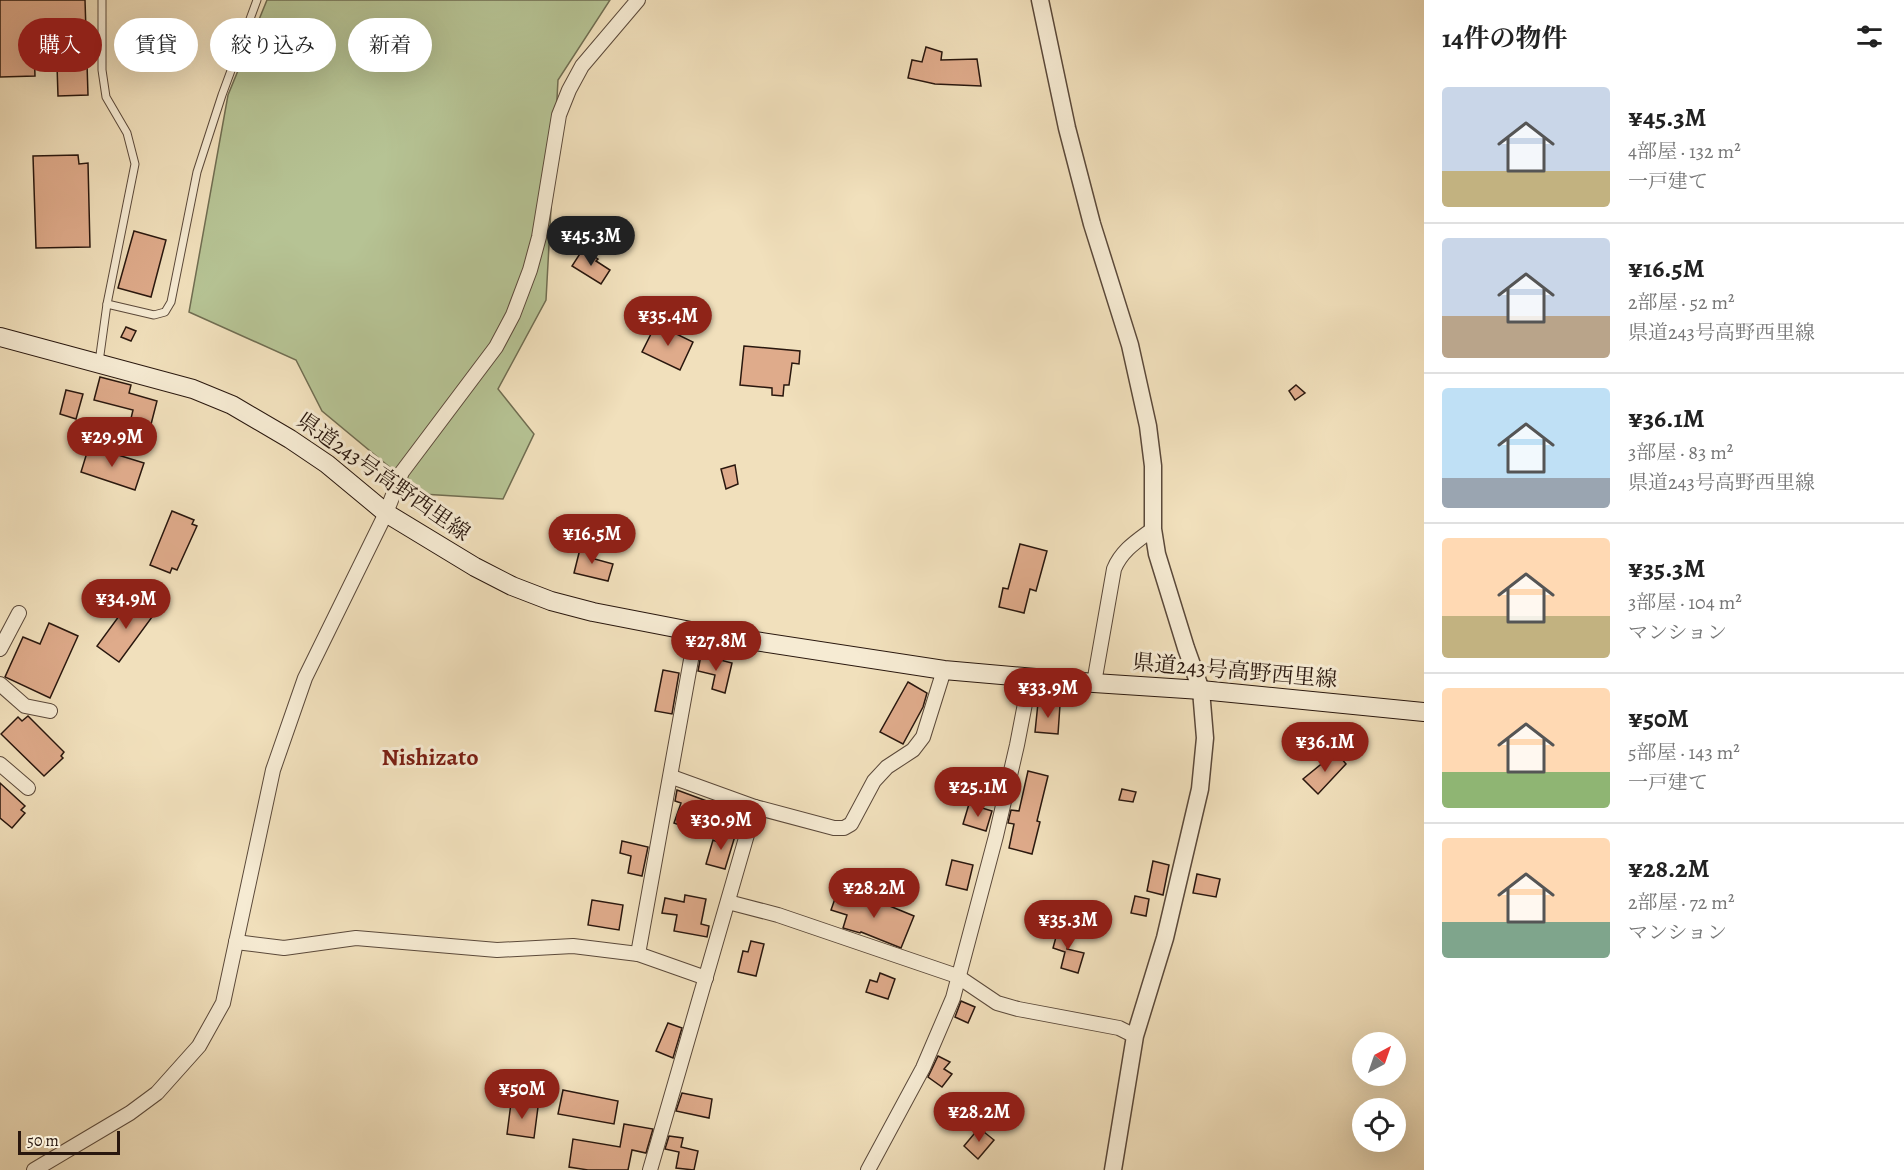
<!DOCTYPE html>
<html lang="ja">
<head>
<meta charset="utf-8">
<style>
  body { margin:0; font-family:Alegreya,"Noto Serif JP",serif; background:#f2f2f2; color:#222; height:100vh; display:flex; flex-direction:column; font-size:22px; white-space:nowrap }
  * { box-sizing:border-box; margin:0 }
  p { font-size:20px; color:#767676 }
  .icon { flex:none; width:33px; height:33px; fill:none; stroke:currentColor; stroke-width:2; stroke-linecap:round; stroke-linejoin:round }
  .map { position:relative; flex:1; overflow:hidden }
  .sheet { display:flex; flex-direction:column; background:#fff; width:480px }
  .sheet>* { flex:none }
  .top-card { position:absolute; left:18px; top:18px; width:570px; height:54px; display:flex; gap:12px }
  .needle { width:39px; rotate:40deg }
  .fabs { position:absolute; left:1352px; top:1032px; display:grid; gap:12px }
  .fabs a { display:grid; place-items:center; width:54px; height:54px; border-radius:50%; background:#fff; box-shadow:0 6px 24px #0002; font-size:30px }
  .scale { position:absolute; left:18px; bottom:15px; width:102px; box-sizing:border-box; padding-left:6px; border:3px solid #29170e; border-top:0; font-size:16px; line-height:21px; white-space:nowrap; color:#29170e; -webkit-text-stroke:4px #f6ebd3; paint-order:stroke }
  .price { position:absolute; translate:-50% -51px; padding:0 14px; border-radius:21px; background:#8f2418; color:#fff; font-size:20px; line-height:39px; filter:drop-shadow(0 2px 3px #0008) }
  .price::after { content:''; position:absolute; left:50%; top:36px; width:18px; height:14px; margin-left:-9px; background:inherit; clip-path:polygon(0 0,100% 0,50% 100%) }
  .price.current { background:#222; color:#fff }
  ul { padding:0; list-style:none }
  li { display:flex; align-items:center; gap:18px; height:150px; padding:0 18px }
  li+li { border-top:2px solid #e0e0e0 }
  li span { display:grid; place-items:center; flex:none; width:168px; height:120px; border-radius:6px; color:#555 }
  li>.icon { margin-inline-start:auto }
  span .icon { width:72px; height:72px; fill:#fffc; stroke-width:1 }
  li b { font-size:26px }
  h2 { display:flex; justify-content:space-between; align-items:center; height:72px; padding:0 18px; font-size:26px }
  .pill { padding:0 21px; border-radius:27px; background:#fff; box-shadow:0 6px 24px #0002; font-size:21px; line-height:54px }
  .pill.current { background:#8f2418; color:#fff }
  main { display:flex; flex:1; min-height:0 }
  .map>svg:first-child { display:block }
  .green { fill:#b6c394; stroke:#706d51; stroke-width:1.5 }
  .building { fill:#dfab8b; stroke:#29170e; stroke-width:1.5 }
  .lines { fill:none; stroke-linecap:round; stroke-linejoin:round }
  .service-casing { stroke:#5b493a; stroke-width:9 }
  .minor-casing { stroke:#5b493a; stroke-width:16 }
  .tertiary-casing { stroke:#5b493a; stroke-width:19 }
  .secondary-casing { stroke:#29170e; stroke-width:20 }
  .service { stroke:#f6ebd3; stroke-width:7 }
  .minor { stroke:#f6ebd3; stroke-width:14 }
  .tertiary { stroke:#f6ebd3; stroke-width:16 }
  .secondary { stroke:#f6ebd3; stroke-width:18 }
  .labels { text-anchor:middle; stroke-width:6; stroke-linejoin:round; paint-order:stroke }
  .street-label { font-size:22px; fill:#29170e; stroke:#f6ebd3 }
  .neighbourhood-label { font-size:24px; font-weight:bold; fill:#7a1f14; stroke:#f6ebd3 }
</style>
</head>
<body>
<main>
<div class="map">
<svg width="1424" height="1170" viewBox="0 0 1424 1170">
  <rect width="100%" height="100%" fill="#f1e0bc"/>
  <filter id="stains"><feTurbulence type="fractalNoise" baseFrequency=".00333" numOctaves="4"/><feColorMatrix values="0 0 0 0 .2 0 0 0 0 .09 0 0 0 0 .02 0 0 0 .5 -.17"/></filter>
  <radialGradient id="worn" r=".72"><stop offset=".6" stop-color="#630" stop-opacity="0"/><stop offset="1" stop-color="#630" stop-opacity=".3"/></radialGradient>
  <path class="green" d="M267,0H610L558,80L546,300L498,389L534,434L503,499L422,494L322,411L296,360L189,312L228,95Z"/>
  <g class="building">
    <path d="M0,0H85L88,95L58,96L56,34L38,35L34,46L35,76L0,77Z"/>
    <path d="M926,47L942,52L941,60L977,59L981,86L935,84L908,78L912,60L922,62Z"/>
    <path d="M78,155L79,164L88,163L90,247L36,248L33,156Z"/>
    <path d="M134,231L166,240L151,297L118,288Z"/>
    <path d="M583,249L598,259L596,261L610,270L601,284L572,266Z"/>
    <path d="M656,324L693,342L680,370L642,352Z"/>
    <path d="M126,327L136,331L131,341L121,337Z"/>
    <path d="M744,346L800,351L799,364L792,363L789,385H784L783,396L772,395V388L740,385Z"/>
    <path d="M100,377L131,385L129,393L157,401L148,436L128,431L133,410L94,400Z"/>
    <path d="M1296,385L1305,393L1295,400L1289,391Z"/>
    <path d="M66,390L83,394L76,419L60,414Z"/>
    <path d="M89,446L144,463L135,490L81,472Z"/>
    <path d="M735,465L738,484L726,489L721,469Z"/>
    <path d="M172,511L194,520L192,524L197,526L177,570L172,568L170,573L150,565Z"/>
    <path d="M1020,544L1047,551L1036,591L1030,589L1024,613L999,607L1003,588L1008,589Z"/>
    <path d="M581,545L594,548L591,558L613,564L608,581L574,573Z"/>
    <path d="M133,597L155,613L119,662L97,646Z"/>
    <path d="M49,623L78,636L50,698L5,677L23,637L40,644Z"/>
    <path d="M701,655L732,663L725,693L712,689L715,675L698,671Z"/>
    <path d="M663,670L679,673L672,714L655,711Z"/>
    <path d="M908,682L927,693L923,707L903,744L880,732Z"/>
    <path d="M1038,703L1060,705L1058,734L1035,732Z"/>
    <path d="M28,716L64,752L61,756L63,758L44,776L1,734L18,717L22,721Z"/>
    <path d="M1336,752L1346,764L1318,794L1303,779Z"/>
    <path d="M1028,771L1048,776L1037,821L1040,822L1032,854L1009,848L1014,824L1008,823L1011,810L1019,811Z"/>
    <path d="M0,783L25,806L21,810L25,813L12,828L0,818Z"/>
    <path d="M1122,789L1136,792L1133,802L1119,800Z"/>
    <path d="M677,790L731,810L725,823L700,812L694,830L674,823L681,803L675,801Z"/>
    <path d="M969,804L992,811L986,831L963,824Z"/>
    <path d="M722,832L735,836L725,869L706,864L713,840L720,843Z"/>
    <path d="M622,841L648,847L642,876L628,873L631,856L620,853Z"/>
    <path d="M952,860L973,865L967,890L946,885Z"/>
    <path d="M1153,861L1169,865L1163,895L1147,891Z"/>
    <path d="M1197,874L1220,879L1216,897L1193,893Z"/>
    <path d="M837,893L878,906L880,902L914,916L901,948L861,932L860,933L843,928L847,915L831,910Z"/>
    <path d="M685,895L706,899L701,924L709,926L707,937L674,931L677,915L662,913L665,898L684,902Z"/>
    <path d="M1135,896L1149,899L1146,916L1131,913Z"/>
    <path d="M592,900L623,905L619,930L588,925Z"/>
    <path d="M1059,926L1072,930L1067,949L1084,953L1078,973L1061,968L1065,952L1053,948Z"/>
    <path d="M751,941L764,944L756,976L738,972L743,951L748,952Z"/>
    <path d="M880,973L895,979L888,999L866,992L870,980L877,982Z"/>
    <path d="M961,1001L975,1007L968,1023L955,1017Z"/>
    <path d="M668,1023L682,1028L673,1058L656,1051Z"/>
    <path d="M938,1056L950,1062L944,1069L952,1074L942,1087L928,1077Z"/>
    <path d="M563,1090L618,1101L614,1124L558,1114Z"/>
    <path d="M682,1093L712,1099L709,1118L676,1111Z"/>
    <path d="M511,1103L538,1107L534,1138L507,1134Z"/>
    <path d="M624,1124L653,1129L646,1153L632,1150L628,1170H588L569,1167L573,1139L620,1147Z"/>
    <path d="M979,1128L994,1140L978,1159L964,1146Z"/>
    <path d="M669,1136L683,1138L681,1147L698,1151L694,1170L676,1168L679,1152L665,1149Z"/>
  </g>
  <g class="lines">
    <g class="service-casing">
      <g id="service">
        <path d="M107,304L154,315L165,312L171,302L197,172L222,95L257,0"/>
        <path d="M99,362L107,304L135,164L127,133L106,97L102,70V0"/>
      </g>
    </g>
    <g class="minor-casing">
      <g id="minor">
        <path d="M0,649L19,613"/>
        <path d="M1094,683L1114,569C1122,550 1137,541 1153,529"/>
        <path d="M0,684L25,706L50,711"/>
        <path d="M0,764L28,788"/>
        <path d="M672,777L755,807L834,828H844L851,824L874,781L887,767L913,750L923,737L944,670"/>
        <path d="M728,902L778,915L957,976L997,1003L1018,1009L1119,1028L1135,1036"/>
        <path d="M236,942L284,948L356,938L497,950L573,946L638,954L706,978"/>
        <path d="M638,954L696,632"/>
        <path d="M34,1170L130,1113L157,1093L199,1046L223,1003L273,770L305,678L386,513L402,472L496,347L513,315L530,270L539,237L559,115L569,90L582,66L638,0"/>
        <path d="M650,1170L755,807"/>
        <path d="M868,1170L923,1068L953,998L996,836L1017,745L1030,678"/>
      </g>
    </g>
    <g class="tertiary-casing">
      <path id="tertiary" d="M1040,0L1067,128L1092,224L1130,345L1148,426L1153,466V529L1157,554L1186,648L1201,690L1205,738L1200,789L1165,938L1135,1036L1113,1170"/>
    </g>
    <g class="secondary-casing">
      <path id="secondary" d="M0,337L193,389L232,405L290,439L327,464L386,513L475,567L512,586L551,601L593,612L696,632L944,670L1094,683L1201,690L1424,712"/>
    </g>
    <use href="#service" class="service"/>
    <use href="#minor" class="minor"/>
    <use href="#tertiary" class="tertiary"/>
    <use href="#secondary" class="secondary"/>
  </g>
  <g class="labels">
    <g class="street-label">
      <text transform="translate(384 476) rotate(35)" y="8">県道243号高野西里線</text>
      <text transform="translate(1235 670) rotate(5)" y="8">県道243号高野西里線</text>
    </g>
    <g class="neighbourhood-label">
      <text x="430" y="765">Nishizato</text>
    </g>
  </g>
  <rect width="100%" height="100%" filter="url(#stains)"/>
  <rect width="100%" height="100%" fill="url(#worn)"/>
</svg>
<div class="fabs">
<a><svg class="needle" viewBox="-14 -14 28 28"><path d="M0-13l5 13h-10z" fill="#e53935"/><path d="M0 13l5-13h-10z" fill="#767676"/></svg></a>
<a><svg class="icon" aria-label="locate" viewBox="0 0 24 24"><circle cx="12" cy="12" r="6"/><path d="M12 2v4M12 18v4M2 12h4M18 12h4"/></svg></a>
</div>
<div class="scale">50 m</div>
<b class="price current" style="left:591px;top:267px">¥45.3M</b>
<b class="price" style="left:668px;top:347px">¥35.4M</b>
<b class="price" style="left:112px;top:468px">¥29.9M</b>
<b class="price" style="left:592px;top:565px">¥16.5M</b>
<b class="price" style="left:126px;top:630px">¥34.9M</b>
<b class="price" style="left:716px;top:672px">¥27.8M</b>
<b class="price" style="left:1048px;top:719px">¥33.9M</b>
<b class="price" style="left:1325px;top:773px">¥36.1M</b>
<b class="price" style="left:978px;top:818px">¥25.1M</b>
<b class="price" style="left:721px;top:851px">¥30.9M</b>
<b class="price" style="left:874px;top:919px">¥28.2M</b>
<b class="price" style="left:1068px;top:951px">¥35.3M</b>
<b class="price" style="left:522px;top:1120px">¥50M</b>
<b class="price" style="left:979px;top:1143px">¥28.2M</b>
<div class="top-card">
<a class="pill current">購入</a>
<a class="pill">賃貸</a>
<a class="pill">絞り込み</a>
<a class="pill">新着</a>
</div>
</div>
<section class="sheet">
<h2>14件の物件<svg class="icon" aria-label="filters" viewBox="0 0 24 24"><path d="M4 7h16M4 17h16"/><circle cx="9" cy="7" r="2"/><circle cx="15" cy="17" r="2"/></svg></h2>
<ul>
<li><span style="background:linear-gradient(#c9d6e8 70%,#c2b280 0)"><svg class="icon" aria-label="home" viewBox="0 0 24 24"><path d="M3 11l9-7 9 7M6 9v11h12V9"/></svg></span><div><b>¥45.3M</b><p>4部屋 · 132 m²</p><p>一戸建て</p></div></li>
<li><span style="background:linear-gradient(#c9d6e8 65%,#b9a48a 0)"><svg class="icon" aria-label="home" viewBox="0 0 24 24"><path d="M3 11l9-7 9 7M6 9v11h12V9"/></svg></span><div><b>¥16.5M</b><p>2部屋 · 52 m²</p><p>県道243号高野西里線</p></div></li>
<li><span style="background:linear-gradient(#bfe0f5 75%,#9aa5b1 0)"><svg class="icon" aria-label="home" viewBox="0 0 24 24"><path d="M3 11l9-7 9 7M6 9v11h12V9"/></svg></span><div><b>¥36.1M</b><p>3部屋 · 83 m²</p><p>県道243号高野西里線</p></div></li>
<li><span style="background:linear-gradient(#ffd9b3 65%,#c2b280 0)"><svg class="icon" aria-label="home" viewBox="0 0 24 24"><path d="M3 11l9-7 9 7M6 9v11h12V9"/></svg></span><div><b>¥35.3M</b><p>3部屋 · 104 m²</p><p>マンション</p></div></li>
<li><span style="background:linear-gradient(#ffd9b3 70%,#8fb573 0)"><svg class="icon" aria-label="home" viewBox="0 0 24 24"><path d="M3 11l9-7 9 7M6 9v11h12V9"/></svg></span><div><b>¥50M</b><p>5部屋 · 143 m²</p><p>一戸建て</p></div></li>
<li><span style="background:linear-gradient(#ffd9b3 70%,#7fa58c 0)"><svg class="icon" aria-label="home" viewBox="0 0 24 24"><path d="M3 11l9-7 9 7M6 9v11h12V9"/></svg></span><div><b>¥28.2M</b><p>2部屋 · 72 m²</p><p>マンション</p></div></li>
</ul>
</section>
</main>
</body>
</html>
